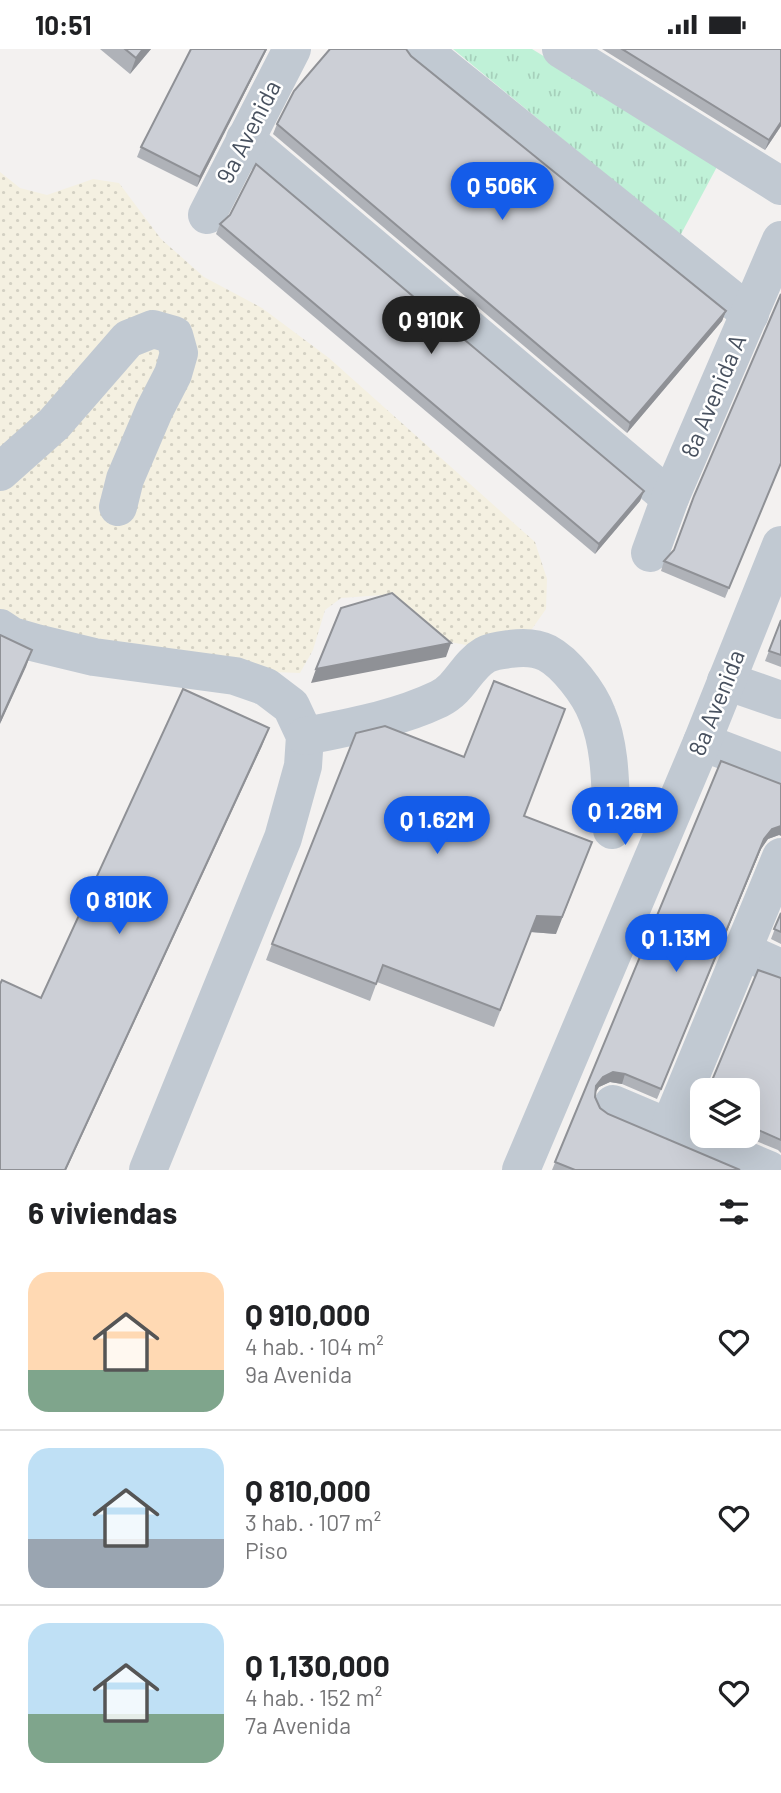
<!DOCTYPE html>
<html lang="es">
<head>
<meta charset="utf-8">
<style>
  body { margin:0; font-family:Barlow,sans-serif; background:#f6f6f6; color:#202124; height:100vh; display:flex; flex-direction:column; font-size:26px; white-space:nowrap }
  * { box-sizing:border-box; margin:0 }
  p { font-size:23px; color:#757577 }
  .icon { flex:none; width:38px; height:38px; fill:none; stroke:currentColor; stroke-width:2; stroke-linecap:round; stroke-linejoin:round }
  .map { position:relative; height:1121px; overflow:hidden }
  .side { display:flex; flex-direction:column; background:#fff; flex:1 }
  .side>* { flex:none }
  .controls { position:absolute; left:690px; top:1029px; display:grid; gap:14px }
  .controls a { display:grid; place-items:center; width:70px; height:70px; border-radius:14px; background:#fff; box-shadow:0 7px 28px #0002; font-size:35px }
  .price { position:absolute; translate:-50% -60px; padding:0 16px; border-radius:24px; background:#145ce9; color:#fff; font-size:23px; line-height:46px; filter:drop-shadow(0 2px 4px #0008) }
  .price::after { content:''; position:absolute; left:50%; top:42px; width:21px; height:16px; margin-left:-10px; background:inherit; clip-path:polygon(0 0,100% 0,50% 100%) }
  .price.current { background:#222; color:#fff }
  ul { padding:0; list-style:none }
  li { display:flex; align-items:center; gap:21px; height:175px; padding:0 28px }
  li+li { border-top:2px solid #e0e0e0 }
  li span { display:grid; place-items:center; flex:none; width:196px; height:140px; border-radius:21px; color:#555 }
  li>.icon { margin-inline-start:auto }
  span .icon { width:84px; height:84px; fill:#fffc; stroke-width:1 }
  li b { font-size:30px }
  h2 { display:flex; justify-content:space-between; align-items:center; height:84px; padding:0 28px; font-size:30px }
  .status { display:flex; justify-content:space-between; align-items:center; height:49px; padding:0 35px; background:#fff; direction:ltr }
  .status svg { height:19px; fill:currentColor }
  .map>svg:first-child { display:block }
  .sand { fill:url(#sand-dots) }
  .park { fill:url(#park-tufts) }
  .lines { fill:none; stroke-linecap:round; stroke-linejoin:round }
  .minor { stroke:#c1c9d2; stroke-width:38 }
  .wall { fill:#afb2b8 }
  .shaded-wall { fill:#8f9196 }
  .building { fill:#cccfd6; stroke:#8f9196; stroke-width:2 }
  .labels { text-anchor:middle; stroke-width:5; stroke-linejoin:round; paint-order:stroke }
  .street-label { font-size:24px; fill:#48515f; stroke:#fff }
</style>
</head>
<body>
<div class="status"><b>10:51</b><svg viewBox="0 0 49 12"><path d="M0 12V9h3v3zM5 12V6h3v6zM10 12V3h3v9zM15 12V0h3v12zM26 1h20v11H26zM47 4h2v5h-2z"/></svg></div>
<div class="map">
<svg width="781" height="1121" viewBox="0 0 781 1121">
  <defs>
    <pattern id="sand-dots" width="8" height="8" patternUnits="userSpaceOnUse" patternTransform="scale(1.75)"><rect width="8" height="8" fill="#f4f0e1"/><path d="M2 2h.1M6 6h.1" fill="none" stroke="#d3d0c3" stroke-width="1.8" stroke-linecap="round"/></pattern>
    <pattern id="park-tufts" width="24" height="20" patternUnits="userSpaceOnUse" patternTransform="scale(1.75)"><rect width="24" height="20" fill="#bff1d7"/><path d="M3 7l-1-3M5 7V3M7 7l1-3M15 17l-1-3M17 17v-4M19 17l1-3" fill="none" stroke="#a6d0bb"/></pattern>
  </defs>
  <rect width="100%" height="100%" fill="#f3f1f0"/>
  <path class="sand" d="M0,123L20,139L47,146L93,130L119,134L161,190L204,228L262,259L329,309L535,493L547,530L546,560L527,587L482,599L450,593L411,559L382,546L341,549L325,561L313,601L300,624L248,622L0,594Z"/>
  <path class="park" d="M453,0H532L719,114L680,187Z"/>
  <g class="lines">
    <g class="minor">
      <path d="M421,0L750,265"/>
      <path d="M561,0L781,137"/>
      <path d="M245,90L670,449"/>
      <path d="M207,166L292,0"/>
      <path d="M0,423L54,375L128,290L153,280L174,286L179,304L173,325L154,362L125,430L118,458"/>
      <path d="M650,504L670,449L781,191"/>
      <path d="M0,579L12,587L36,594L94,608L235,627L266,638L291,657L305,687L303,717L283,789L148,1121"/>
      <path d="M726,632L781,651"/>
      <path d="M305,687C351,678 397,670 439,650C461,639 466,617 485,606C492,602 502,601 510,600C523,598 535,598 547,604C566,614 589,644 597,665C612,700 610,743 612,781"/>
      <path d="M702,693L781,723"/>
      <path d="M743,902L781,919"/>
      <path d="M613,1055L769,1121"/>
      <path d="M669,1079L781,808"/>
      <path d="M521,1121L702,693L781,496"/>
    </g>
  </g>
  <g class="wall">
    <path d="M100,0H151L130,25Z"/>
    <path d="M267,0L197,138L137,108L141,98Z"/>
    <path d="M602,0H781V77L765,101Z"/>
    <path d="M411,7L726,262L722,272L627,384L273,85L277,75Z"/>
    <path d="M220,175L644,442L640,452L595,505L216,185Z"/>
    <path d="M781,415L725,549L661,522L664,512Z"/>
    <path d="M781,571V618L765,612Z"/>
    <path d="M721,712L779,786L768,790L761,800L657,1050L622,1035L610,1033L599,1038L596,1043L595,1048L600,1059L608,1065L740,1121H552Z"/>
    <path d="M524,767L556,885L531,883L494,978L377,933L370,952L266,911L272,895Z"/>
    <path d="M781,864V895L771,890Z"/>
    <path d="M781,929V1104L778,1101L744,1087H747V1041Z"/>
    <path d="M702,1056V1069L698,1067Z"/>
  </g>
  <g class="shaded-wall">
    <path d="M143,0H151L130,25L136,9Z"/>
    <path d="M266,0H267L197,138L200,128Z"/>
    <path d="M781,73V77L765,101L769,91Z"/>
    <path d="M726,262L722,272L627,384L630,374Z"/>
    <path d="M644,442L640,452L595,505L599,495Z"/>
    <path d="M451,594L446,608L311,634L316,620Z"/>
    <path d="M32,601L26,618L0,675V672Z"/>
    <path d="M269,679L262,697L66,1121H65Z"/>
    <path d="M781,777V787L779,786L768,790L761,800L657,1050L764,790L772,780Z"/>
    <path d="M592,793L556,885L531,883L494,978L537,867Z"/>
    <path d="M613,1023L625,1025L622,1035L610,1033L599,1038L593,1047L596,1037L603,1028Z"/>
  </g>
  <g class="building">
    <path d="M125,0H143L136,9Z"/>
    <path d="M191,0H266L200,128L141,98Z"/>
    <path d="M330,0H406L411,7L726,262L630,374L277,75L294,42Z"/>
    <path d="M622,0H781V73L769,91Z"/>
    <path d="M256,115L644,442L599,495L220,175L230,166Z"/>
    <path d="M781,245V414L729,539L664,512L674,501L694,447Z"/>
    <path d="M392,544L451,594L316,620L341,559Z"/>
    <path d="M781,571V606L769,602Z"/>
    <path d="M0,586L32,601L0,672Z"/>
    <path d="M494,632L565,660L524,767L592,793L562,868L537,867L500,961L383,916L376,935L272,895L356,684L385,677L464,708Z"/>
    <path d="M183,640L269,679L65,1121H0V935L2,931L41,949Z"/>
    <path d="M721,712L781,735V777L772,780L764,790L661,1040L625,1025L613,1023L603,1028L596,1037L595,1048L600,1059L608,1065L740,1121H575L555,1113Z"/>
    <path d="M781,864V883L774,880Z"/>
    <path d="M758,921L781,929V1091L747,1076V1041H708Z"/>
  </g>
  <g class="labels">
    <g class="street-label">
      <text transform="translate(249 83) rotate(-63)" y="8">9a Avenida</text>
      <text transform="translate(714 347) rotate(-67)" y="8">8a Avenida A</text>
      <text transform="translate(717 654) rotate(-68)" y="8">8a Avenida</text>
    </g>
  </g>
</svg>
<div class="controls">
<a><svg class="icon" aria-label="layers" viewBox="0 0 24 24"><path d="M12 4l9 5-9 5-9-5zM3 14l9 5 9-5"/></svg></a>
</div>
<b class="price" style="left:502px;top:173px">Q 506K</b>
<b class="price current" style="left:431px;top:307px">Q 910K</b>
<b class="price" style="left:625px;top:798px">Q 1.26M</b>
<b class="price" style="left:437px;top:807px">Q 1.62M</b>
<b class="price" style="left:119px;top:887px">Q 810K</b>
<b class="price" style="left:676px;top:925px">Q 1.13M</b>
</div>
<section class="side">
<h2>6 viviendas<svg class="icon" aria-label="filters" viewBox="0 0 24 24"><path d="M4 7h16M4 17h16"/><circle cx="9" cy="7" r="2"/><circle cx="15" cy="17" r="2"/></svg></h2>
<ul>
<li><span style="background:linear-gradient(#ffd9b3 70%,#7fa58c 0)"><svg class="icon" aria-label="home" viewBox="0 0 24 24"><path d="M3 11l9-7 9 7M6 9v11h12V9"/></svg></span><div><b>Q 910,000</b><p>4 hab. · 104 m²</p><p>9a Avenida</p></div><svg class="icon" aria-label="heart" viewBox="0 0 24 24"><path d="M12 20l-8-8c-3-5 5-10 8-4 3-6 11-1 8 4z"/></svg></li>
<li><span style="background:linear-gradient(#bfe0f5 65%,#9aa5b1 0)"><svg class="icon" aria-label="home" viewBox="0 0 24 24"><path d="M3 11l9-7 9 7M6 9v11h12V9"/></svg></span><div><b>Q 810,000</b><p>3 hab. · 107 m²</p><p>Piso</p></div><svg class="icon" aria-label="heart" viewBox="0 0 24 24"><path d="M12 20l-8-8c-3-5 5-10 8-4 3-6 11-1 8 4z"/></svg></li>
<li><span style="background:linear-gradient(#bfe0f5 65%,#7fa58c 0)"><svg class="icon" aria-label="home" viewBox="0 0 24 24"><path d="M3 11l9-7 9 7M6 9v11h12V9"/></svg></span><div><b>Q 1,130,000</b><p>4 hab. · 152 m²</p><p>7a Avenida</p></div><svg class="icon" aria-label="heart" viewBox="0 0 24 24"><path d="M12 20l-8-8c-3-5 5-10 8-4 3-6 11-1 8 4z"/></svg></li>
</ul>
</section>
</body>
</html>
